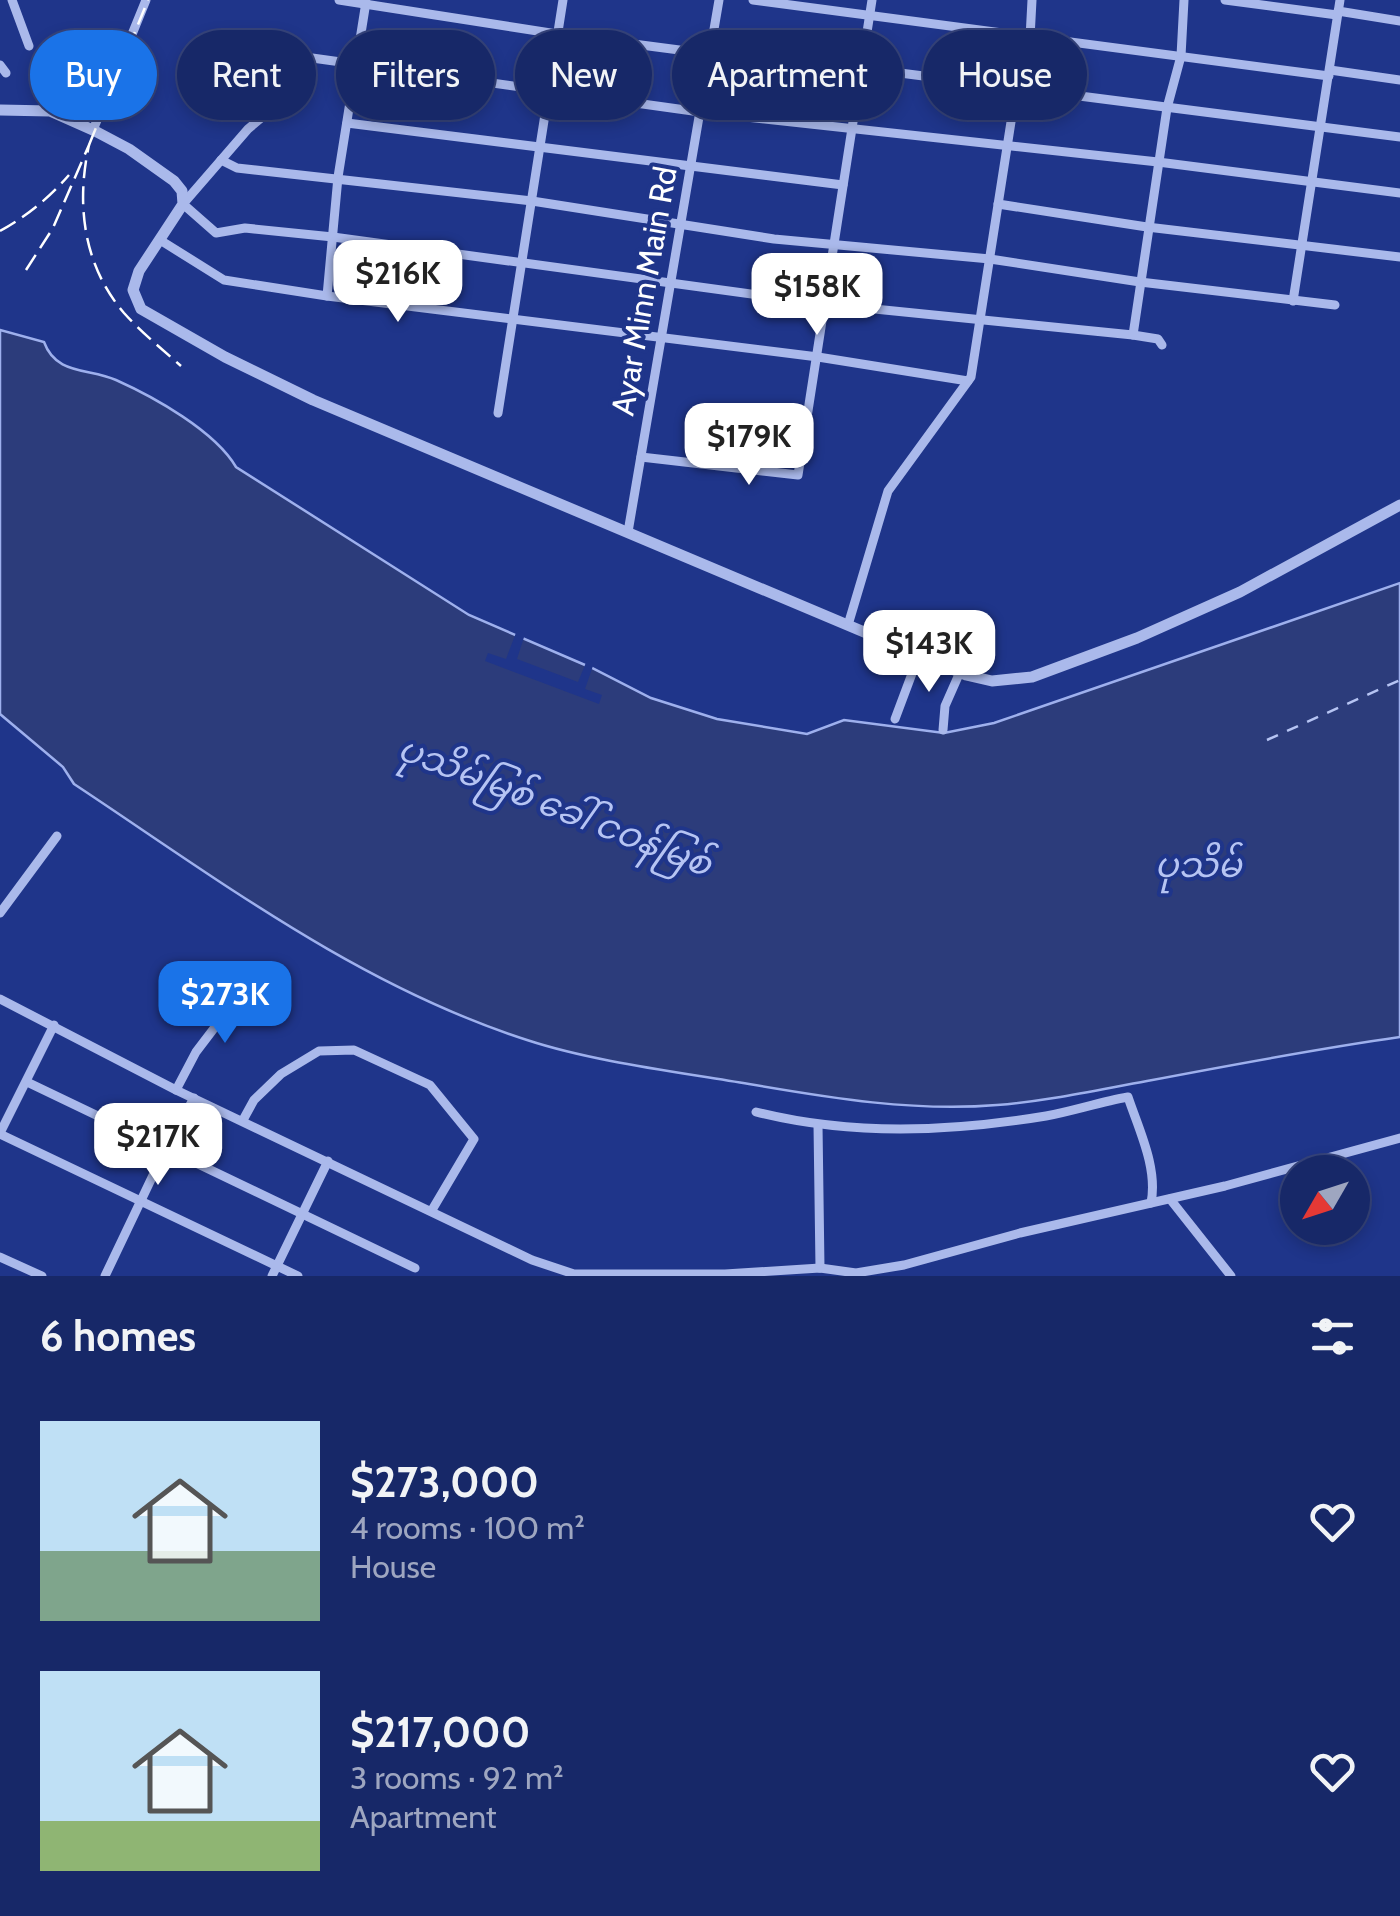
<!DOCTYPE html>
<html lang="en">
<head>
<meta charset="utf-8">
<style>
  body { margin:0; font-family:Cabin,"Noto Sans Myanmar",sans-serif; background:#243471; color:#f1f3f6; height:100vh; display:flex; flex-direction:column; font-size:38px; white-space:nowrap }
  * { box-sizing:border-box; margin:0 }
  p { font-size:32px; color:#9ea6c0 }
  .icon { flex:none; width:55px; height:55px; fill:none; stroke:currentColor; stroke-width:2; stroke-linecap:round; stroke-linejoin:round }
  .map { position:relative; height:1276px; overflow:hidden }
  .details { display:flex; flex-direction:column; background:#172868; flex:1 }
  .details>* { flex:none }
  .guide { position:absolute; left:30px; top:30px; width:1340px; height:90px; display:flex; gap:20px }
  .needle { width:65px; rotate:231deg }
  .controls { position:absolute; left:1280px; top:1155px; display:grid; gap:20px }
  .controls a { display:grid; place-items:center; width:90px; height:90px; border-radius:50%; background:#172868; box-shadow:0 5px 15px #0003,0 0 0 2px #36447c; font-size:50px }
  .price { position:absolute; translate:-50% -85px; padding:0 22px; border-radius:20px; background:#fff; color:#222; font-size:32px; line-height:65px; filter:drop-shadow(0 2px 5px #0008) }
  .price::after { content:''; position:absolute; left:50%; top:60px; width:30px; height:22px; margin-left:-15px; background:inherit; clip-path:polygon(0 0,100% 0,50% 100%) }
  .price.current { background:#1a73e8; color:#fff }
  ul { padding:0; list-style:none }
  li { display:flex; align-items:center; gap:30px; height:250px; padding:0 40px }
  li span { display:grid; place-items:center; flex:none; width:280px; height:200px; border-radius:0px; color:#555 }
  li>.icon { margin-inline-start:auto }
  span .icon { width:120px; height:120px; fill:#fffc; stroke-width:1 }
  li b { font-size:42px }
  h2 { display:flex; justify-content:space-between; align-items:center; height:120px; padding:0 40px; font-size:42px }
  .chip { padding:0 35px; border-radius:45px; background:#172868; box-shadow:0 5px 15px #0003,0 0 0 2px #36447c; font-size:35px; line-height:90px }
  .chip.current { background:#1a73e8; color:#fff }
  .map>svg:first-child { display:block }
  .water { fill:#2c3c7b; stroke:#9eb0ed; stroke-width:2.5 }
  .pier { fill:#1f358a }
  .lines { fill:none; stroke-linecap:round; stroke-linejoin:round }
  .ferry { stroke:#b6c4f3; stroke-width:2.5; stroke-dasharray:12 10; stroke-linecap:butt }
  .minor { stroke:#aab9eb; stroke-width:9 }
  .tertiary { stroke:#aab9eb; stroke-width:11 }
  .rail { stroke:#fff; stroke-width:2.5; stroke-dasharray:18 8; stroke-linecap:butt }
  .labels { text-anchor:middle; stroke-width:8; stroke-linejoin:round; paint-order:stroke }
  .street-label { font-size:32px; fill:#fff; stroke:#1f358a }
  .water-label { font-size:35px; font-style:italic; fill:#b6c4f3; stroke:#1f358a }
</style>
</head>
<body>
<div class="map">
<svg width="1400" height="1276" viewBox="0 0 1400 1276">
  <rect width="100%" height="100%" fill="#1f358a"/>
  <path class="water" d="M0,330L44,342C56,375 88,368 116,380C154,397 215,431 236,467L469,615L592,668L651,698L717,719L807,734L844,720L944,733L994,723L1400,583V1037C1315,1049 1231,1065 1147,1081C1097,1090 1047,1101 997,1105C915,1112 830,1098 749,1084C679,1072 594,1062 527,1040C359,986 219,880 74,784L63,767L0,714Z"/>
  <path class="pier" d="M517,630L525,634L517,659L578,682L587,660L594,663L585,689L602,695L599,704L485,661L488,653L506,659Z"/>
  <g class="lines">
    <path class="ferry" d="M1267,740L1400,680"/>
    <g class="minor">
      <path d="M12,0L29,46"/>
      <path d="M339,0L557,34L710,54L861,68L1400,137"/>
      <path d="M753,0L1329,76"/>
      <path d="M1225,0L1337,15"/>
      <path d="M1338,11L1400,21"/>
      <path d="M0,65L6,73"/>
      <path d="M1330,70L1400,80"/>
      <path d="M347,123L843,185"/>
      <path d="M93,130L146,0"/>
      <path d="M221,160L237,168L532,201L774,239L990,259L1140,282L1335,305"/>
      <path d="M998,204L1147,227L1400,257"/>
      <path d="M160,240L224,280L327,296L818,357L968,381"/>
      <path d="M327,296L338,177L366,2"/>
      <path d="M1293,301L1340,0"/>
      <path d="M1133,335L825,304L333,237L245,228L216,233L183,204L248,129L279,103L299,61L305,57L700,112L1158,162L1400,193"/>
      <path d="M1162,345L1158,339L1133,335L1167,108L1181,56L1184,0"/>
      <path d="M498,413L563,0"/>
      <path d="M641,457L798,475L872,0"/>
      <path d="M628,532L719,0"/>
      <path d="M848,625L888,491L971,377L1016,90L1030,38L1032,0"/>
      <path d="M895,719L919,655"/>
      <path d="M943,730L945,706L960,672"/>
      <path d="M0,913L57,836"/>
      <path d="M0,999L176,1090L532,1260L574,1274H725L820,1268L856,1273L904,1265L1020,1233L1225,1186L1400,1138"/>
      <path d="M27,1082L415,1268"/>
      <path d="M176,1090L196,1052L247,985"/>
      <path d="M756,1112C851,1136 949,1132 1046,1116C1073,1111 1100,1102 1128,1097C1139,1130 1158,1168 1151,1203"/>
      <path d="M243,1120L254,1100L281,1074L319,1051L354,1050L430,1085L474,1139L432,1210"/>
      <path d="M818,1125L820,1268"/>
      <path d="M0,1133L54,1025"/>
      <path d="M0,1134L298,1276"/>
      <path d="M1170,1199L1231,1276"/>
      <path d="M0,1257L42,1276"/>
      <path d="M105,1276L166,1148L194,1098"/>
      <path d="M272,1276L328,1161"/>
    </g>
    <path class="tertiary" d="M0,110L50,111L95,131L129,149L174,181L182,191L183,204L139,271L133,290L141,309L225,357L313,400L966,675L992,681L1032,677L1137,638L1240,592L1400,505"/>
    <g class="rail">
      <path d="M89,145L148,0"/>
      <path d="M0,231C27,216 49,198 69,175"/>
      <path d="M26,270L53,228L89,145C76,204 83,265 124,313C141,332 162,349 181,366"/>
    </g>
  </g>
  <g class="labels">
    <g class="street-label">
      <text transform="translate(644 291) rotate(-80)" y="11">Ayar Minn Main Rd</text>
    </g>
    <g class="water-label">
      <text transform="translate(555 806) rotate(21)" y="12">ပုသိမ်မြစ် ခေါ် ငဝန်မြစ်</text>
      <text x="1198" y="877">ပုသိမ်</text>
    </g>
  </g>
</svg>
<div class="controls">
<a><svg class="needle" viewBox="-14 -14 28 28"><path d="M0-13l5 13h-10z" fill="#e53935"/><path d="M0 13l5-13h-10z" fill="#9ea6c0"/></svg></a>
</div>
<b class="price" style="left:398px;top:325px">$216K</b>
<b class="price" style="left:817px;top:338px">$158K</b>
<b class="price" style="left:749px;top:488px">$179K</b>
<b class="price" style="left:929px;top:695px">$143K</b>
<b class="price current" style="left:225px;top:1046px">$273K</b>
<b class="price" style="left:158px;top:1188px">$217K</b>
<div class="guide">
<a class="chip current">Buy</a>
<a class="chip">Rent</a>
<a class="chip">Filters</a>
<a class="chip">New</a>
<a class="chip">Apartment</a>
<a class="chip">House</a>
</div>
</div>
<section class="details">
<h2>6 homes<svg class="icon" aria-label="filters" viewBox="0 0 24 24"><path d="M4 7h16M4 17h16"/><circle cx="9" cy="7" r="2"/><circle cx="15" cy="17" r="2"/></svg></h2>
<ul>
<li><span style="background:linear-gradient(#bfe0f5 65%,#7fa58c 0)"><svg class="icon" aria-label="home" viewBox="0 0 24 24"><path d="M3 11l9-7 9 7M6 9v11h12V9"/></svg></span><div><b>$273,000</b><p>4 rooms · 100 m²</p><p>House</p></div><svg class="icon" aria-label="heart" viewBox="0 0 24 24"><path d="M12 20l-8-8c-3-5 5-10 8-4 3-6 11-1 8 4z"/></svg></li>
<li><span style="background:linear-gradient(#bfe0f5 75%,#8fb573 0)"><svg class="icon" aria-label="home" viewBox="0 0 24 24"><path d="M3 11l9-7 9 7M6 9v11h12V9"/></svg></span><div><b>$217,000</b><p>3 rooms · 92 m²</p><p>Apartment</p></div><svg class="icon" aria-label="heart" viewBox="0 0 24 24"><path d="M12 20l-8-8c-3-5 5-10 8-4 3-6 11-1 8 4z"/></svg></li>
</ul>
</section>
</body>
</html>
